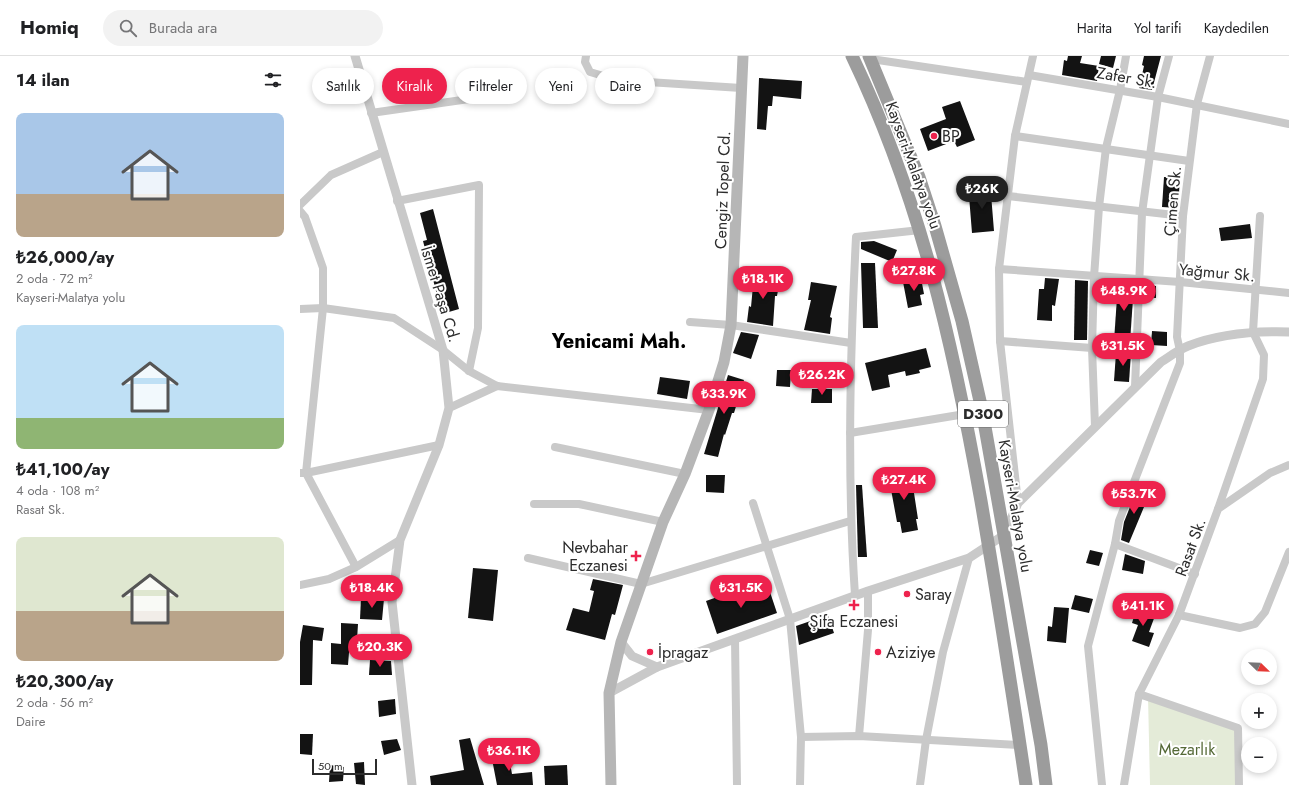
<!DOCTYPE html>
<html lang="tr">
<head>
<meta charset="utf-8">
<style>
  body { margin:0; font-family:Jost,sans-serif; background:#f2f2f2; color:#202124; height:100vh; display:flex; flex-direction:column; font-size:15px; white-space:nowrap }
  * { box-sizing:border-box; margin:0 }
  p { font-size:13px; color:#757577 }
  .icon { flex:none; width:22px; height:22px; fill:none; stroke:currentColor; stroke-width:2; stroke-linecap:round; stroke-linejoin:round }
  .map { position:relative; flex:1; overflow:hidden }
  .drawer { display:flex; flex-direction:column; background:#fff; width:300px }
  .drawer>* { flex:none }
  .banner { position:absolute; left:12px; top:12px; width:380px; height:36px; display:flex; gap:8px }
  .needle { width:26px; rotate:113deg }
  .buttons { position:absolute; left:941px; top:593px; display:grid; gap:8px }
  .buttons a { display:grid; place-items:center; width:36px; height:36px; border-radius:50%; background:#fff; box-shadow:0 2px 6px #0003; font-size:20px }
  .scale { position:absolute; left:12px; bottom:10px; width:65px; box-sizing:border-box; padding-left:4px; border:2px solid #2c2c2c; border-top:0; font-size:11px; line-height:14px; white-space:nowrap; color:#2c2c2c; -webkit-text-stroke:3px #fff; paint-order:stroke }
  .price { position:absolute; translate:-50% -34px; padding:0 9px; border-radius:14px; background:#ee224d; color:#fff; font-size:13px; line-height:26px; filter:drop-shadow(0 1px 2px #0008) }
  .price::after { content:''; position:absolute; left:50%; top:24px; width:12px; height:9px; margin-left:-6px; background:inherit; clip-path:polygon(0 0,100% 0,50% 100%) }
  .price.current { background:#222; color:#fff }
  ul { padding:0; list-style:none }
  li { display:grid; align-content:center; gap:8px; height:212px; padding:0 16px }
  li span { display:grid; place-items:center; height:124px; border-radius:8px; color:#555 }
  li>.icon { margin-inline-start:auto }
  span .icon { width:72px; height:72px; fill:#fffc; stroke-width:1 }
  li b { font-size:17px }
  h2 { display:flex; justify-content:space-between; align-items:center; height:48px; padding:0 16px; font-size:17px }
  .chip { padding:0 14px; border-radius:18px; background:#fff; box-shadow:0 2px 6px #0003; font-size:14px; line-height:36px }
  .chip.current { background:#ee224d; color:#fff }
  header { display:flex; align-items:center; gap:24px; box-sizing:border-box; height:56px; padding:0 20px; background:#fff; border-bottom:1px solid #e0e0e0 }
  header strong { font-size:19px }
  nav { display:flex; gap:22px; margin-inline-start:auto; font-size:14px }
  .search { width:280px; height:36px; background:#f2f2f2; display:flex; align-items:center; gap:10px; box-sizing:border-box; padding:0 14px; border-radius:22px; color:#757577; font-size:15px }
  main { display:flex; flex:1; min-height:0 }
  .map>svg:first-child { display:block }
  .green { fill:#e4ebd8 }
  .building { fill:#131313 }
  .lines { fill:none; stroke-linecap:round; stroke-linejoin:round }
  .minor { stroke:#c9c9c9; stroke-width:8 }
  .tertiary { stroke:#c9c9c9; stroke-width:9 }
  .secondary { stroke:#b6b6b6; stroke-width:11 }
  .trunk { stroke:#9c9c9c; stroke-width:13 }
  .poi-dot { fill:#ee224d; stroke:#fff; stroke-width:1.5 }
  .labels { text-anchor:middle; stroke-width:4; stroke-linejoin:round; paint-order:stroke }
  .shield { fill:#fff; stroke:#6b6b6b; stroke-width:1 }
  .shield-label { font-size:15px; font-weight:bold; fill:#2c2c2c }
  .street-label { font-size:16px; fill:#2c2c2c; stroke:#fff }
  .poi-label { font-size:16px; fill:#2c2c2c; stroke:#fff; text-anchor:start }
  .park-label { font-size:16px; fill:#556937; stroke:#fff }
  .district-label { font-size:20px; font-weight:bold; fill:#000; stroke:#fff }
</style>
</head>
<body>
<header>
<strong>Homiq</strong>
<div class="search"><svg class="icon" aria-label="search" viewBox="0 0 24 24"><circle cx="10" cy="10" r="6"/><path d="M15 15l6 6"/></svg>Burada ara</div>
<nav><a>Harita</a><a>Yol tarifi</a><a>Kaydedilen</a></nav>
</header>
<main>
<section class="drawer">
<h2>14 ilan<svg class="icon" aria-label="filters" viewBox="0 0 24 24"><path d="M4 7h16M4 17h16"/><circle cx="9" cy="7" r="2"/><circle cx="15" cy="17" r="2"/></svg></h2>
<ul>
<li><span style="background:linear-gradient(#a9c7e8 65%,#b9a48a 0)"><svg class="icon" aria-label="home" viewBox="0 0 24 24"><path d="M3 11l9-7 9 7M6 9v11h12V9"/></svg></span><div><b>₺26,000/ay</b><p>2 oda · 72 m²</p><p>Kayseri-Malatya yolu</p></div></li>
<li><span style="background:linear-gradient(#bfe0f5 75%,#8fb573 0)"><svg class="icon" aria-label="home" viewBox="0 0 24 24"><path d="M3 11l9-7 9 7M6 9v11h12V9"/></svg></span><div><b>₺41,100/ay</b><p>4 oda · 108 m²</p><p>Rasat Sk.</p></div></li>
<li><span style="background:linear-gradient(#dfe7d0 60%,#b9a48a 0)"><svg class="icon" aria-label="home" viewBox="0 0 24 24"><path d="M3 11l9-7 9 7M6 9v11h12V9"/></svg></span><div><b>₺20,300/ay</b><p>2 oda · 56 m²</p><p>Daire</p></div></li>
</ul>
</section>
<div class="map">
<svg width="989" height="729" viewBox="0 0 989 729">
  <rect width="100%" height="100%" fill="#fff"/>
  <path class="green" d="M848,640L938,672L939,729H850Z"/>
  <g class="building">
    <path d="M768,0H782L780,7L799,10L797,25L762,19L764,4L767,5Z"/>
    <path d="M801,0H816L813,12L799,8Z"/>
    <path d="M844,0H861L852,34L839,32L844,10L842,9Z"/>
    <path d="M459,22L502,25L501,43L473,40L472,50H468L466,74L457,73Z"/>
    <path d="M660,45L675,84L657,91L654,85L628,95L620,73L646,63L642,51Z"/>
    <path d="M864,121L880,122L878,152L862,151Z"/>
    <path d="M682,123L689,124L687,138H691L694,175L672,177L669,140L679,139Z"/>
    <path d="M133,153L159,253L142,258L123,185L127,184L120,157Z"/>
    <path d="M950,168L952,182L921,185L919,172Z"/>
    <path d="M574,185L597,194L592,206L561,193V186Z"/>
    <path d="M561,207H575L578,272H563Z"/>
    <path d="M454,219L480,223L477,240H475L473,270L447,266L449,250L451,251Z"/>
    <path d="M621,222L624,238L620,239L622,249L608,252L603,226Z"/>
    <path d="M745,222L759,223L755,250L752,249V265L737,264L739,233H744Z"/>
    <path d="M775,224L788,225L787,284H774Z"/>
    <path d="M511,226L537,230L530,261L532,262L530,278L504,274L511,244H508Z"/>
    <path d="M818,227L834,228L830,286L814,285Z"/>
    <path d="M845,229L856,230V242L844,241Z"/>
    <path d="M852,275L867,276V290L851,289Z"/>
    <path d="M441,276L459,279L451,303L433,297Z"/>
    <path d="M626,292L631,311L619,314L620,317L606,320L605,315L588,319L590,331L572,335L565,307Z"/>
    <path d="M816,297H831L829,326L814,325Z"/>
    <path d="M477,314H491L490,331L476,330Z"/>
    <path d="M428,319L444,324L434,357H432L425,379L424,378L418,401L404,398Z"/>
    <path d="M360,321L390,325L387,343L357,338Z"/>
    <path d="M512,333H532V347H511Z"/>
    <path d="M607,413L609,424H612L618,463H616L618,474L602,477L600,466H597L590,428L593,427L591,416Z"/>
    <path d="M406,419H425L424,437L406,436Z"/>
    <path d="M556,429H562L567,501H558Z"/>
    <path d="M838,431L848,435L842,451H844L829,487L821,484L824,466Z"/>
    <path d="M790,494L803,497L799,510L786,507Z"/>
    <path d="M825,498L845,505L843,518L822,514Z"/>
    <path d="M173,512L198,514L193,565L168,562Z"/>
    <path d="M293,523L323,529L315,559L312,558L305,584L266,574L273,552L289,556L294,535L290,534Z"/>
    <path d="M468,530L477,557L417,578L406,545L423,539L425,544Z"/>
    <path d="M775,539L793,543L789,557L771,553Z"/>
    <path d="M61,542L84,543L82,564L60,563Z"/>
    <path d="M754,551L769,552L766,587L747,585L748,570L752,571Z"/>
    <path d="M837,551L856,557L849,576L854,577L849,591L832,585L838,569L832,567Z"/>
    <path d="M528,559L534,577L499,589L496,570Z"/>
    <path d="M41,567L58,568L57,584H50L48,609L31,608V587L41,588Z"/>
    <path d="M3,569L24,572L22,585L13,584L12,629H0V586Z"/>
    <path d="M70,604L91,605L92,619H69Z"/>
    <path d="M95,643L96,658L79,661L78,645Z"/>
    <path d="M0,678H13L12,699L0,698Z"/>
    <path d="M170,682L184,729H131L130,720L164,714L159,684Z"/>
    <path d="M97,683L101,694L84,699L81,685Z"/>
    <path d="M208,696L212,718L232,716L233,729H197L191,698Z"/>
    <path d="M64,706L65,729L56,728L54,707Z"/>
    <path d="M30,709L44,711L43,725L29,726Z"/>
    <path d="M267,709L268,729H245L244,710Z"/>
  </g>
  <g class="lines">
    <g class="minor">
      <path d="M286,0L285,6L290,16L317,24L441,32"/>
      <path d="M571,3L727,26"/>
      <path d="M729,19L858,41L989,68"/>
      <path d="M71,57L197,39"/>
      <path d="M715,80L889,105"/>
      <path d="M708,140L883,160"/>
      <path d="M97,145L179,129L178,272L169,315"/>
      <path d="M0,149L31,119L83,96"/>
      <path d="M0,155L5,161L23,212V252L6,417L56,511"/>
      <path d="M699,213L880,226L989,237"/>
      <path d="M0,253L23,252L94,262L143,294L169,315L197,330L409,354"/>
      <path d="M390,266L431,269L551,287"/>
      <path d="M700,285L792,292L835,291"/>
      <path d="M835,331L842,157L858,41L869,0"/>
      <path d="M149,352L197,330"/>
      <path d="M795,370L792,292L794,221L799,151L806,92L820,34L826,0"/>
      <path d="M550,377L665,358"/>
      <path d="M255,391L385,418"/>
      <path d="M0,417H6L139,389"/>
      <path d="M453,447L490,563L501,681L500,729"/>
      <path d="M718,447L700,285L699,213L715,80L733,0"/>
      <path d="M234,448H279L363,466"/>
      <path d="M918,453L963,323L964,299L953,276L960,160"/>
      <path d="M815,488L895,518"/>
      <path d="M228,502L341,528L550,465"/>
      <path d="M0,529L29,523L56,511L100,484"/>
      <path d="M555,539C547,420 550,301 556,181L620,174"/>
      <path d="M879,559L940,572L955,568L965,556L989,496"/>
      <path d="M435,583L437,729"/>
      <path d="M839,638L938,672L939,729"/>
      <path d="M559,680L568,574V535"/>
      <path d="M501,681L559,680L720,689"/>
      <path d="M620,729L626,684L643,596L669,502"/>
      <path d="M802,729L788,590L815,488L819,465L880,307V295L877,281L883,160L897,48L910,0"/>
      <path d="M824,729L839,638L879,559L918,453L970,417L989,409"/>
    </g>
    <g class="tertiary">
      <path d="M55,0L143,294L149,352L139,389L100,484L92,546L112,729"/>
      <path d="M321,586L332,600L357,611"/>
      <path d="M309,637L357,611L568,535L669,502L704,479L718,447L861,306C869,301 878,294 888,290C919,278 956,275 989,276"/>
    </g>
    <path class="secondary" d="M311,729L309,637L321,586L363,466L385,418L409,354L424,306L431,269L443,0"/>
    <g class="trunk">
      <path d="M552,0C621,144 653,288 681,445C697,539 712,634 726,729"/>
      <path d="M569,0L619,121L635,170L662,265L682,354L741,689L746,729"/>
    </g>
  </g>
  <g class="poi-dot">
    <circle cx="634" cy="80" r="4"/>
    <path d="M334 494h4v4h4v4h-4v4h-4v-4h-4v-4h4z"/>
    <circle cx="607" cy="538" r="4"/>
    <path d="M552 543h4v4h4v4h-4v4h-4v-4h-4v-4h4z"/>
    <circle cx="350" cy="596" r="4"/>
    <circle cx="578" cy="596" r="4"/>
  </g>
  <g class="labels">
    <rect class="shield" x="658" y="345" width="50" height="26" rx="3"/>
    <g class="shield-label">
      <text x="683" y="363">D300</text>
    </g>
    <g class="street-label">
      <text transform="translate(827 21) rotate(10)" y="6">Zafer Sk.</text>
      <text transform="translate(614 109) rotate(70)" y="6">Kayseri-Malatya yolu</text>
      <text transform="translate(422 134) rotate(-88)" y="6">Cengiz Topel Cd.</text>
      <text transform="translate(872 145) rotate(-85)" y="6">Çimen Sk.</text>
      <text transform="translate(917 216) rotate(5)" y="6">Yağmur Sk.</text>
      <text transform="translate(141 238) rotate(73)" y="6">İsmet Paşa Cd.</text>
      <text transform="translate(716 450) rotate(80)" y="6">Kayseri-Malatya yolu</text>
      <text transform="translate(890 491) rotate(-70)" y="6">Rasat Sk.</text>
    </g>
    <g class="poi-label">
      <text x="642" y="86">BP</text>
      <text x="328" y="497" text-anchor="end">Nevbahar<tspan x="328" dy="18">Eczanesi</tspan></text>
      <text x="615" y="544">Saray</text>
      <text x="554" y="571" text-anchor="middle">Şifa Eczanesi</text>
      <text x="358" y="602">İpragaz</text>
      <text x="586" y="602">Aziziye</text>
    </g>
    <g class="park-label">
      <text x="887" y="699">Mezarlık</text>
    </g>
    <g class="district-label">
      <text x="319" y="292">Yenicami Mah.</text>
    </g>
  </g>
</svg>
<div class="buttons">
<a><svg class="needle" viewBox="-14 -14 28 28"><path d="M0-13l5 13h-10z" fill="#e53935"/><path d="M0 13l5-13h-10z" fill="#757577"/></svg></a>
<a>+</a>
<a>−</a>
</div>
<div class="scale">50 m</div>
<b class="price current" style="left:682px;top:154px">₺26K</b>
<b class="price" style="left:614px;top:236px">₺27.8K</b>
<b class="price" style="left:463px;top:244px">₺18.1K</b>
<b class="price" style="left:824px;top:256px">₺48.9K</b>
<b class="price" style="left:823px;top:311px">₺31.5K</b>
<b class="price" style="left:522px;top:340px">₺26.2K</b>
<b class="price" style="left:424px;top:359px">₺33.9K</b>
<b class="price" style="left:604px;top:445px">₺27.4K</b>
<b class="price" style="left:834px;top:459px">₺53.7K</b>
<b class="price" style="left:72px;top:553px">₺18.4K</b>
<b class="price" style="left:441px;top:553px">₺31.5K</b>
<b class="price" style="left:843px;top:571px">₺41.1K</b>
<b class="price" style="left:80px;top:612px">₺20.3K</b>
<b class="price" style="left:209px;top:716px">₺36.1K</b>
<div class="banner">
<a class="chip">Satılık</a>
<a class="chip current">Kiralık</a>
<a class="chip">Filtreler</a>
<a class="chip">Yeni</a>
<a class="chip">Daire</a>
</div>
</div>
</main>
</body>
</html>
